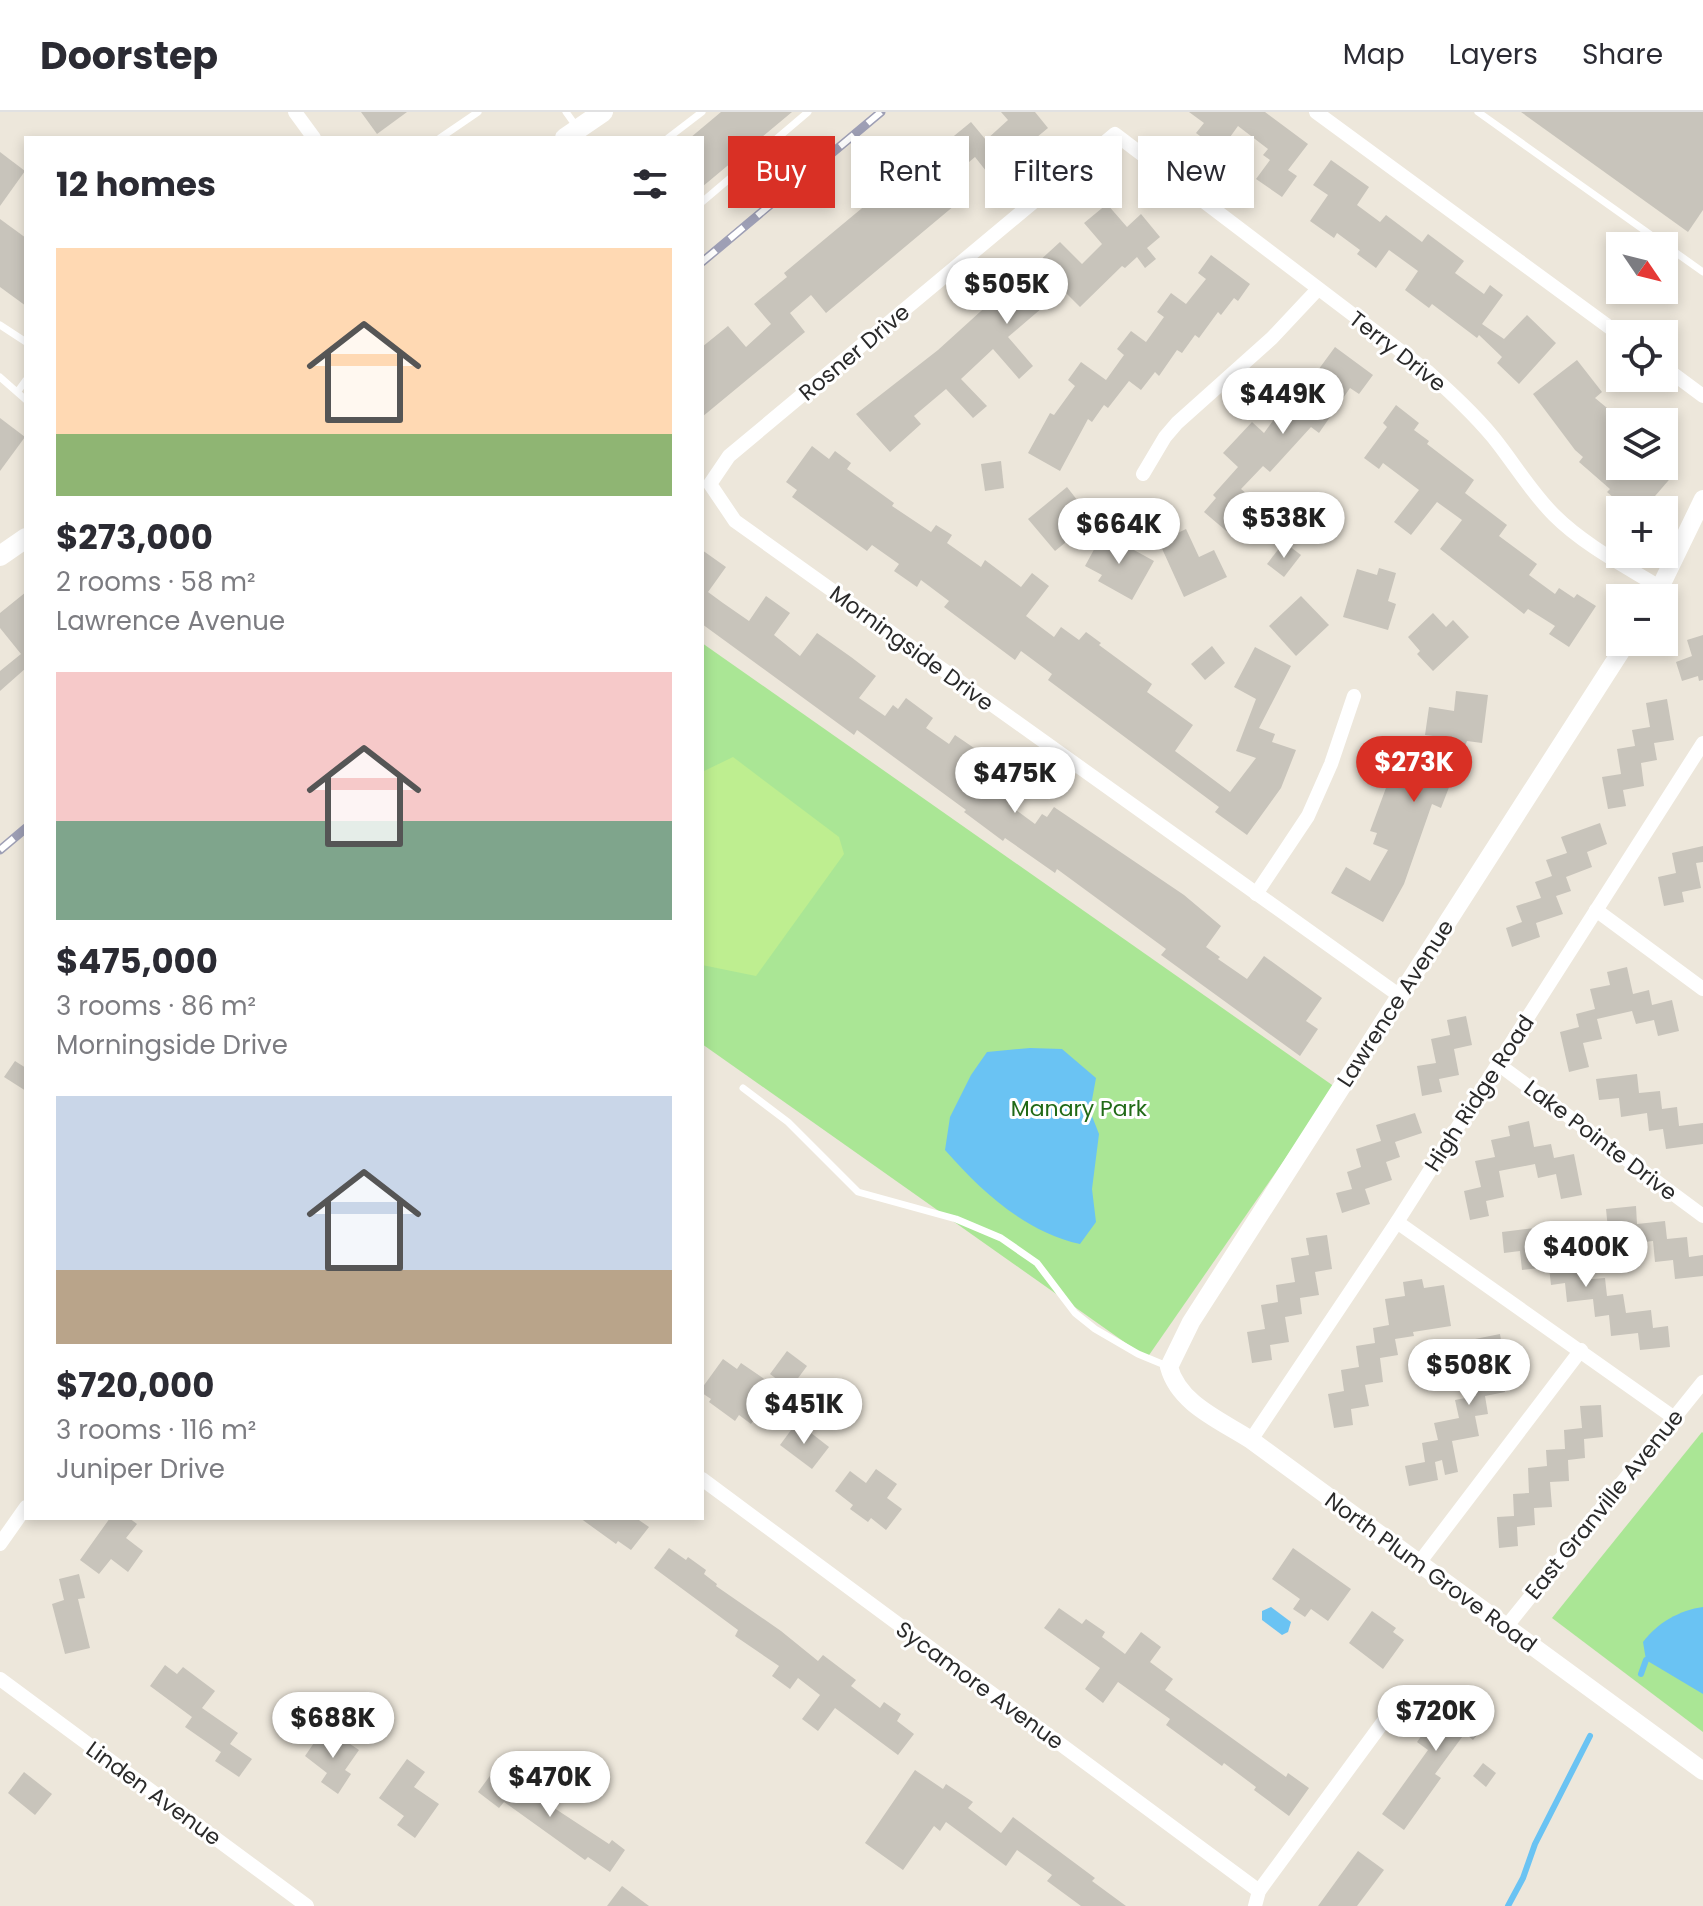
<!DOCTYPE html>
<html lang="en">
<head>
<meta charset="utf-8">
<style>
  body { margin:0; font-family:Poppins,sans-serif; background:#f2f2f3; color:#2b2b33; height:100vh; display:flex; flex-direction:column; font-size:30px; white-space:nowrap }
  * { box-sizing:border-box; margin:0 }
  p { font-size:26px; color:#7c7c81 }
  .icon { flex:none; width:44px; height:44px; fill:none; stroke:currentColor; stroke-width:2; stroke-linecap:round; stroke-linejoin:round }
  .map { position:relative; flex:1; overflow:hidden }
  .drawer { position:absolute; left:24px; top:24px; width:680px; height:1384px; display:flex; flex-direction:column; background:#fff; border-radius:0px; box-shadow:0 4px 12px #0003 }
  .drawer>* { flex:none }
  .hud { position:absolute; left:728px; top:24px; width:760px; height:72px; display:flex; gap:16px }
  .needle { width:52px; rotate:125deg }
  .tools { position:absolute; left:1606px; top:120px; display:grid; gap:16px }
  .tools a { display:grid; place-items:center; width:72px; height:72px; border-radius:0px; background:#fff; box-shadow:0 4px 12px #0003; font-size:40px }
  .price { position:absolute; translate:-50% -68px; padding:0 18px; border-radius:28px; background:#fff; color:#222; font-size:26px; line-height:52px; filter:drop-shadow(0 2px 4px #0008) }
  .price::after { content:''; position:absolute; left:50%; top:48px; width:24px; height:18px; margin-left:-12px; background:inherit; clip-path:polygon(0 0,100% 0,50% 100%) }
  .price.current { background:#d93025; color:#fff }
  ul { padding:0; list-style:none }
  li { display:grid; align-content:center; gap:16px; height:424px; padding:0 32px }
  li span { display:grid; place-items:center; height:248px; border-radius:0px; color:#555 }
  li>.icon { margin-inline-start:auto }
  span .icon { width:144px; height:144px; fill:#fffc; stroke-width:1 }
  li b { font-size:34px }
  h2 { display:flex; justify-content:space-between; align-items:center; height:96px; padding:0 32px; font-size:34px }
  .tag { padding:0 28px; border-radius:0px; background:#fff; box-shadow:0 4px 12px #0003; font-size:28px; line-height:72px }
  .tag.current { background:#d93025; color:#fff }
  header { display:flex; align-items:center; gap:48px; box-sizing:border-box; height:112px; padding:0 40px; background:#fff; border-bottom:2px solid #e1e1e2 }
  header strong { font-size:38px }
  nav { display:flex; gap:44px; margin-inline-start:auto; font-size:28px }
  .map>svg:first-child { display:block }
  .green { fill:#aae695 }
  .pitch { fill:#beee90 }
  .water { fill:#6ac3f3 }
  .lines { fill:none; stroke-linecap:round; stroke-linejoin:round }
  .stream { stroke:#6ac3f3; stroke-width:6 }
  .building { fill:#c8c4bb }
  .service { stroke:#fff; stroke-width:7 }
  .minor { stroke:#fff; stroke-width:14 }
  .tertiary { stroke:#fff; stroke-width:18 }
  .secondary { stroke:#fff; stroke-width:20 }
  .rail-casing { stroke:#9e9fb5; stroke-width:9 }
  .rail { stroke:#fff; stroke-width:6; stroke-dasharray:18; stroke-linecap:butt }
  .labels { text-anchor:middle; stroke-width:6; stroke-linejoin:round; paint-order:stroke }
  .street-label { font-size:22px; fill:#2a2a2a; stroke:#fff }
  .park-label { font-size:22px; fill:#216a17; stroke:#fff }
</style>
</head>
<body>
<header>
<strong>Doorstep</strong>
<nav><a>Map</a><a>Layers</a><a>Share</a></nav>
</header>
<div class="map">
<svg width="1703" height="1794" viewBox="0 0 1703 1794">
  <rect width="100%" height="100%" fill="#ede7db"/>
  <g class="green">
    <path d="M702,531L1335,975L1147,1246L702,932Z"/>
    <path d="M1702,1320L1703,1321V1620L1552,1506Z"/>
  </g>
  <path class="pitch" d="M733,645L839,725L844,742L756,864L702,853V660Z"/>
  <g class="water">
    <path d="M1030,936L1062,937L1096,966L1090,999L1099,1022L1092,1077L1096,1110L1080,1132C1025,1120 981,1079 945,1038L950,1005L971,963L987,940Z"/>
    <path d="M821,1267L848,1286L838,1300L811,1280Z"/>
    <path d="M1271,1495L1291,1510L1288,1520L1282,1523L1262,1508V1499Z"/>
    <path d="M1703,1495V1582L1646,1548L1643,1530C1657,1511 1680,1498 1703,1495Z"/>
  </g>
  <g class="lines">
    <g class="stream">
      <path d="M1641,1562L1646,1548"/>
      <path d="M1508,1794L1523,1766L1535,1732L1590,1624"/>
    </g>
  </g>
  <g class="building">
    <path d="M361,0H407L377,22Z"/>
    <path d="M721,0H792L702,75V26H690Z"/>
    <path d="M1001,0H1035L1048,16L990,64L975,45L951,65L967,83L826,201L811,183L790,201L805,220L702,305V235L728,214L746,235L771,212L754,192L787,165L784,161L891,72L909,93L931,73L916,55L971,10L986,28L1008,8Z"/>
    <path d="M1189,0H1265L1308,32L1288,58L1297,64L1282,85L1256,67L1270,48L1263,43L1268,37L1238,14L1220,39L1196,21L1204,11Z"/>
    <path d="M1521,0H1703V98L1688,120Z"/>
    <path d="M0,40L25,59L0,94Z"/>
    <path d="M1331,48L1369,75L1357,93L1380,110L1386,103L1422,130L1428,122L1464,149L1455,161L1484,182L1490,173L1503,183L1482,212L1504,227L1527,203L1556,231L1519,272L1497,251L1502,245L1479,223L1477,226L1432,192L1429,196L1405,178L1418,159L1389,138L1376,156L1357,142L1360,138L1337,121L1334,126L1310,109L1328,83L1313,73Z"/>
    <path d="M1107,92L1127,115L1141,102L1160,125L1147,136L1156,147L1145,156L1137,145L1125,156L1122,154L1080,195L1063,178L1008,225L1033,254L1019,267L993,237L961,267L987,294L973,306L946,277L914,304L921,312L890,340L856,302L938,238L1013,170L1017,173L1040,154L1037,151L1060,130L1082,152L1102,132L1084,111Z"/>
    <path d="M0,107L26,126V194L0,175Z"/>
    <path d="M1211,143L1250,172L1238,189L1234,186L1221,203L1218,200L1199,226L1195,223L1182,241L1177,238L1159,264L1155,260L1141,278L1129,269L1108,296L1104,293L1092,310L1088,307L1060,359L1028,341L1050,301L1054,303L1075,274L1068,268L1081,250L1106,268L1124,243L1117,237L1131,219L1146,230L1164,205L1157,200L1171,181L1186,192L1206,167L1198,161Z"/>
    <path d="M1335,235L1373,263L1359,282L1350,276L1319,321L1311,315L1270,360L1263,354L1241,377L1266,398L1250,416L1242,409L1231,423L1204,400L1216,386L1213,383L1238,355L1223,341L1252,310L1264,321L1283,295L1279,292L1293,273L1302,280Z"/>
    <path d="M1577,248L1602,280L1595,286L1624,310H1615L1620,315V354H1665L1674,362L1643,398H1628L1607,380L1610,377L1579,350L1583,345L1575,338L1533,282Z"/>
    <path d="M1396,293L1419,311L1414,318L1429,329L1427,332L1474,368L1465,381L1507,413L1499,424L1537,452L1529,463L1555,482L1559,476L1574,486L1577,482L1596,494L1569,535L1549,522L1555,514L1528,497L1524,502L1440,437L1462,408L1437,390L1411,423L1394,410L1419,378L1383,351L1379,357L1364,346L1387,315L1383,311Z"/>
    <path d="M0,306L25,325L0,359Z"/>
    <path d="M812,334L829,347L835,339L851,351L847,357L894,391L892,394L931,420L936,413L952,423L947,431L981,455L985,448L1021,475L1032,461L1049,474L1026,504L1054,525L1061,515L1079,528L1086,520L1101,531L1099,533L1152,572L1147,580L1193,613L1175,639L1230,680L1256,646L1236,639L1256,587L1234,575L1255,535L1291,554L1259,616L1275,622L1272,630L1296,638L1281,676L1247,723L1215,700L1219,695L1048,568L1052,562L1021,539L1015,548L944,495L949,489L921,468L917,475L894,459L899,452L872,433L867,439L792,385L797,378L786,370Z"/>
    <path d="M1001,349L1004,376L985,379L981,352Z"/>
    <path d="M1067,375L1081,393L1070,402L1082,417L1055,439L1028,407Z"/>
    <path d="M1186,417L1199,445L1214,438L1227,465L1184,485L1159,430Z"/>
    <path d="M1103,421L1154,449L1132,488L1098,469L1102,463L1085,454Z"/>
    <path d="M1284,430L1301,443L1284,465L1267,452Z"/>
    <path d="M702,438L726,455L708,480L723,491L749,509L766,484L790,501L774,523L800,544L817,521L851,545L876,564L859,586L885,604L893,593L898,597L906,586L933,606L926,616L949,632L955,623L999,653L1024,671L1008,692L1035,712L1042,702L1047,705L1054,695L1184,783L1221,814L1206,835L1220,845L1218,847L1247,867L1264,844L1322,886L1306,909L1318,917L1300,944L1161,843L1166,837L1057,757L1055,761L1005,726L1003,729L964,700L966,698L857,618L854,623L702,512Z"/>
    <path d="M1379,456L1396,461L1388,489L1396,492L1388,518L1343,505L1357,457L1377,463Z"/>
    <path d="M26,480V556L0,579V559L21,542L0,516V501Z"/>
    <path d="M1301,484L1329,513L1296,544L1269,514Z"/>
    <path d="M1433,501L1446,515L1453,508L1469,525L1433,559L1417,542L1420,539L1408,525Z"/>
    <path d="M1703,523V568L1699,569L1698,564L1682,569L1676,550L1692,544L1687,528Z"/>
    <path d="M1212,534L1225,551L1205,568L1191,552Z"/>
    <path d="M1456,579L1488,583L1482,631L1467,629L1441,696L1432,692L1404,772L1383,810L1331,781L1346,755L1370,769L1388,738L1373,732L1377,721L1370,719L1396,649L1420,659L1433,624L1425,623L1429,595L1454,599Z"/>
    <path d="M1667,587L1674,628L1654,631L1657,648L1641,651L1644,674L1623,678L1626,694L1608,697L1602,665L1621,662L1617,637L1635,634L1632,618L1650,615L1646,591Z"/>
    <path d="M1600,711L1607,732L1587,740L1592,755L1566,765L1571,779L1556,784L1563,802L1536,811L1540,825L1512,835L1506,816L1522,810L1516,794L1541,786L1535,770L1552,764L1546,748L1567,741L1561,725Z"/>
    <path d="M1703,734V750L1696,751L1701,776L1682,780L1684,790L1664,794L1658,765L1676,761L1672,741Z"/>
    <path d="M1627,855L1633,882L1649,878L1652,893L1672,888L1679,919L1658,924L1654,908L1636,912L1632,899L1597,907L1602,927L1583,931L1589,955L1569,960L1560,920L1579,915L1576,902L1595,897L1590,877L1610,873L1607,860Z"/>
    <path d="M1466,904L1472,933L1454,937L1459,963L1439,967L1442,980L1422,984L1417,954L1436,951L1431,927L1450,923L1447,908Z"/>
    <path d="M15,949L26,956V979L4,965Z"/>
    <path d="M1637,962L1639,981L1660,979L1662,997L1677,995L1679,1014L1703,1011V1032L1666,1037L1663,1017L1649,1019L1647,1001L1621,1005L1619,986L1599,988L1596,967Z"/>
    <path d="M1415,1001L1422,1021L1395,1030L1400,1045L1386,1050L1392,1068L1365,1077L1370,1092L1342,1101L1336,1081L1352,1077L1347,1060L1361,1055L1356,1037L1381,1029L1376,1013Z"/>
    <path d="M1529,1009L1534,1035L1551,1032L1554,1046L1574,1042L1582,1083L1561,1087L1556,1062L1538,1066L1535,1052L1499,1059L1504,1085L1486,1089L1489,1104L1470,1108L1464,1079L1481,1075L1475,1049L1495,1045L1491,1028L1510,1024L1508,1014Z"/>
    <path d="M1636,1094L1637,1112L1665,1109L1667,1127L1687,1125L1689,1145L1703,1143V1164L1675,1167L1673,1148L1655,1150L1653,1129L1625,1132L1624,1116L1608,1117L1606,1097Z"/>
    <path d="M1535,1116L1537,1135L1561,1132L1563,1151L1578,1149L1580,1168L1605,1166L1607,1184L1623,1182L1626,1201L1651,1198L1653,1216L1668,1214L1670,1235L1640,1238L1638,1221L1611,1224L1609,1203L1595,1205L1593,1187L1567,1190L1565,1171L1551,1173L1549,1155L1522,1158L1520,1139L1504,1141L1502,1120Z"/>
    <path d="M1327,1123L1332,1157L1315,1160L1319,1183L1300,1186L1302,1202L1285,1205L1289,1230L1270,1233L1272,1248L1252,1251L1247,1220L1265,1217L1261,1193L1278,1190L1276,1173L1295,1170L1291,1146L1309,1143L1306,1126Z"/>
    <path d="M1422,1167L1424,1176L1444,1173L1451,1214L1413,1220L1414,1224L1395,1227L1398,1243L1380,1246L1383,1270L1365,1273L1369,1294L1351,1297L1353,1313L1334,1316L1328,1282L1344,1279L1341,1258L1359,1255L1356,1234L1375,1231L1373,1216L1389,1213L1385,1187L1405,1184L1403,1170Z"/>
    <path d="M1500,1222L1503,1241L1525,1237L1529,1258L1502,1263L1505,1280L1485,1284L1488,1302L1475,1304L1479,1324L1452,1329L1458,1360L1445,1363L1442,1348L1435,1350L1438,1368L1409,1374L1405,1354L1425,1350L1422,1331L1438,1328L1434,1311L1459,1306L1455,1288L1476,1284L1472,1266L1477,1265L1470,1228Z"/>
    <path d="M787,1239L807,1254L790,1277L770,1262Z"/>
    <path d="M723,1247L737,1257L741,1251L773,1273L759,1294L762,1296L751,1312L739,1303L735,1309L709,1290L711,1287L702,1281V1276Z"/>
    <path d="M1601,1293L1603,1325L1584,1327L1585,1346L1568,1348L1569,1369L1550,1370L1552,1395L1534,1396L1535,1413L1517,1415L1518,1434L1499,1436L1497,1405L1514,1404L1513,1382L1529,1381L1528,1356L1547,1354L1546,1338L1565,1337L1564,1318L1582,1316L1580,1294Z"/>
    <path d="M797,1310L829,1335L812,1357L780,1333Z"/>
    <path d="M876,1357L897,1372L887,1386L902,1397L886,1418L871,1406L868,1410L850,1397L853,1393L835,1379L850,1359L866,1371Z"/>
    <path d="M110,1406H129L137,1412L126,1426L143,1439L128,1460L111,1447L99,1462L80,1448Z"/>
    <path d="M580,1406H636L649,1415L631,1438L618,1429L616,1432Z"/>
    <path d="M669,1436L686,1448L688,1445L706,1458L704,1462L717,1472L716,1474L781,1519L818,1549L823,1543L856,1568L851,1574L880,1596L884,1590L901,1602L897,1609L914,1622L898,1643L835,1596L818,1619L802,1607L820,1583L798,1566L790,1577L772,1564L779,1554L735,1524L738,1518L654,1456Z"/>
    <path d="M1293,1436L1351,1477L1328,1509L1311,1497L1305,1505L1293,1497L1300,1487L1272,1467Z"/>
    <path d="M79,1462L85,1486L78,1487L90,1536L65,1542L52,1492L64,1488L59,1467Z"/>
    <path d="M1059,1496L1082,1512L1086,1507L1105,1520L1102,1525L1125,1542L1141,1520L1161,1535L1150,1550L1173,1567L1165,1578L1286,1665L1288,1661L1309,1676L1289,1704L1254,1678L1256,1675L1224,1651L1222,1654L1166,1613L1170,1607L1118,1570L1103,1591L1085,1577L1100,1556L1044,1516Z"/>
    <path d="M1372,1499L1396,1516L1393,1520L1404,1528L1383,1557L1349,1531Z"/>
    <path d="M165,1553L177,1562L183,1555L215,1579L202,1596L238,1621L230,1632L252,1647L239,1665L215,1649L221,1640L185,1615L192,1605L150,1574Z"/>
    <path d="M1458,1573L1488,1595L1478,1609L1484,1614L1473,1628L1465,1621L1435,1662L1441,1666L1404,1718L1382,1702L1428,1638L1417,1630Z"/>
    <path d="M331,1619L359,1638L345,1658L351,1662L338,1682L321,1670L327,1661L305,1644L318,1625L324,1629Z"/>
    <path d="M407,1647L425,1660L414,1675L439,1692L415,1726L397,1713L404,1704L379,1686Z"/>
    <path d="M1483,1651L1496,1661L1486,1675L1473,1664Z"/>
    <path d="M498,1653L548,1692L609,1732L612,1728L625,1738L610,1760L588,1745L585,1748L504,1690L499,1696L478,1680Z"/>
    <path d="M915,1658L943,1677L946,1672L973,1690L968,1696L1001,1721L1013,1705L1095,1766L1092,1769L1126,1794H1081L1047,1769L1052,1763L1017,1738L1006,1754L946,1710L940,1719L934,1714L903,1758L865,1731Z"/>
    <path d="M24,1660L52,1682L35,1703L8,1681Z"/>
    <path d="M1358,1739L1384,1758L1357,1794H1318Z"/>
    <path d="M622,1774L649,1794H607Z"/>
  </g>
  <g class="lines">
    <g class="service">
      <path d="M566,0L576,14"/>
      <path d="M1478,0L1703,160"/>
      <path d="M440,26L478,0"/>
      <path d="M668,26L702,0"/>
      <path d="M702,90L808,0"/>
      <path d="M0,213L26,230"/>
      <path d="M0,265L26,288"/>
      <path d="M18,279L26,268"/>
      <path d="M743,976L788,1010L858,1080L956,1107L1001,1126L1037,1151L1075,1201L1095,1217L1138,1242L1167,1254"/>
    </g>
    <g class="minor">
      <path d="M295,0L314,26"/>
      <path d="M1316,0L1620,223"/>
      <path d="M1664,255L1703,284"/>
      <path d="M1143,362L1165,325L1177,311L1272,226L1318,177"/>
      <path d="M1256,782L1308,704L1331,652L1354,584"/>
      <path d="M1596,798L1703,877"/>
      <path d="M1400,884L735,409L710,372L729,344L1115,22L1427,259C1450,280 1473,301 1493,325C1514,351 1530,379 1554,403C1584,433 1625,454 1661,476"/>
      <path d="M1498,952L1703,1104"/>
      <path d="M1397,1110L1673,1305"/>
      <path d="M1251,1328L1397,1110L1703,631"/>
      <path d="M702,1367L1259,1779"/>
      <path d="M0,1432L26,1395"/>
      <path d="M1419,1451L1581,1238"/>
      <path d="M1506,1515L1703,1270"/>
      <path d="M0,1567L307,1794"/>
      <path d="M1255,1794L1259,1779L1400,1587"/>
    </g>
    <g class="tertiary">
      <path d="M1655,486L1703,387"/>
      <path d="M1627,530L1191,1210L1169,1255C1179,1292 1220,1308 1251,1328L1703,1659"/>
    </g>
    <g class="secondary">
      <path d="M565,26L603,0"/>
      <path d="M0,444L26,426"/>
    </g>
    <g class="rail-casing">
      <g id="rail">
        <path d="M702,150L881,0"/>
        <path d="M0,738L26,716"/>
      </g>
    </g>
    <use href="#rail" class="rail"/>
  </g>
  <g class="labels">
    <g class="street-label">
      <text transform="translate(1398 239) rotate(38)" y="8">Terry Drive</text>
      <text transform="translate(854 240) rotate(-40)" y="8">Rosner Drive</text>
      <text transform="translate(912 536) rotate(36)" y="8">Morningside Drive</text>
      <text transform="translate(1395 891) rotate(-57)" y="8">Lawrence Avenue</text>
      <text transform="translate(1479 981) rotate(-57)" y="8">High Ridge Road</text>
      <text transform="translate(1601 1028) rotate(37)" y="8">Lake Pointe Drive</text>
      <text transform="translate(1604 1392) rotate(-51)" y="8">East Granville Avenue</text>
      <text transform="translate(1431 1460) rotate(36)" y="8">North Plum Grove Road</text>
      <text transform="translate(980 1573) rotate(36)" y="8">Sycamore Avenue</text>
      <text transform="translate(154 1681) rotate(36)" y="8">Linden Avenue</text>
    </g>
    <g class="park-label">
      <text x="1079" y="1004">Manary Park</text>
    </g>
  </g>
</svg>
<div class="tools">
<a><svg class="needle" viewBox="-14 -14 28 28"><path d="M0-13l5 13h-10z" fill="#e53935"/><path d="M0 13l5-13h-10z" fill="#7c7c81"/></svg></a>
<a><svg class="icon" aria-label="locate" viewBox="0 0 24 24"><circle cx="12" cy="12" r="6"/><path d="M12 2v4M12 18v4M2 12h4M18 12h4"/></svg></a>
<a><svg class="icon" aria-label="layers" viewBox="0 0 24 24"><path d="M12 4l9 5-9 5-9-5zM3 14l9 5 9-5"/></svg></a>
<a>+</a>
<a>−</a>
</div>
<b class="price" style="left:1007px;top:214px">$505K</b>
<b class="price" style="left:1283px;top:324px">$449K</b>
<b class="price" style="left:1284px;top:448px">$538K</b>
<b class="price" style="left:1119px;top:454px">$664K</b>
<b class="price current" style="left:1414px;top:692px">$273K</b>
<b class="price" style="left:1015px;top:703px">$475K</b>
<b class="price" style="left:1586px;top:1177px">$400K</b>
<b class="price" style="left:1469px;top:1295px">$508K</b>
<b class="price" style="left:804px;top:1334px">$451K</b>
<b class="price" style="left:1436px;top:1641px">$720K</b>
<b class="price" style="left:333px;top:1648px">$688K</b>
<b class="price" style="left:550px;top:1707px">$470K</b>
<div class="hud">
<a class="tag current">Buy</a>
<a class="tag">Rent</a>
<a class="tag">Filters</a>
<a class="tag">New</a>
</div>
<section class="drawer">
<h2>12 homes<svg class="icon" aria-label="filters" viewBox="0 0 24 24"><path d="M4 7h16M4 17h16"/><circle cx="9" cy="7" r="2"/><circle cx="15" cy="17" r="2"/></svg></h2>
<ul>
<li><span style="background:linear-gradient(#ffd9b3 75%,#8fb573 0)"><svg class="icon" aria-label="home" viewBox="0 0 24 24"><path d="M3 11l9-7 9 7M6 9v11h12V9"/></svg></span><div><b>$273,000</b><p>2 rooms · 58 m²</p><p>Lawrence Avenue</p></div></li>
<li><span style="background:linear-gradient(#f6c9c9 60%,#7fa58c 0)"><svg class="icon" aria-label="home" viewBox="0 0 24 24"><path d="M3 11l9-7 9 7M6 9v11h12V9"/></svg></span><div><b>$475,000</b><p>3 rooms · 86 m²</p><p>Morningside Drive</p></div></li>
<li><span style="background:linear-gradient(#c9d6e8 70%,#b9a48a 0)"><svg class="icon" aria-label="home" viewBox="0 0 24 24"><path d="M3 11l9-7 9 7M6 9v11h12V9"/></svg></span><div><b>$720,000</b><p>3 rooms · 116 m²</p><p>Juniper Drive</p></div></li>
</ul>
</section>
</div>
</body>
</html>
